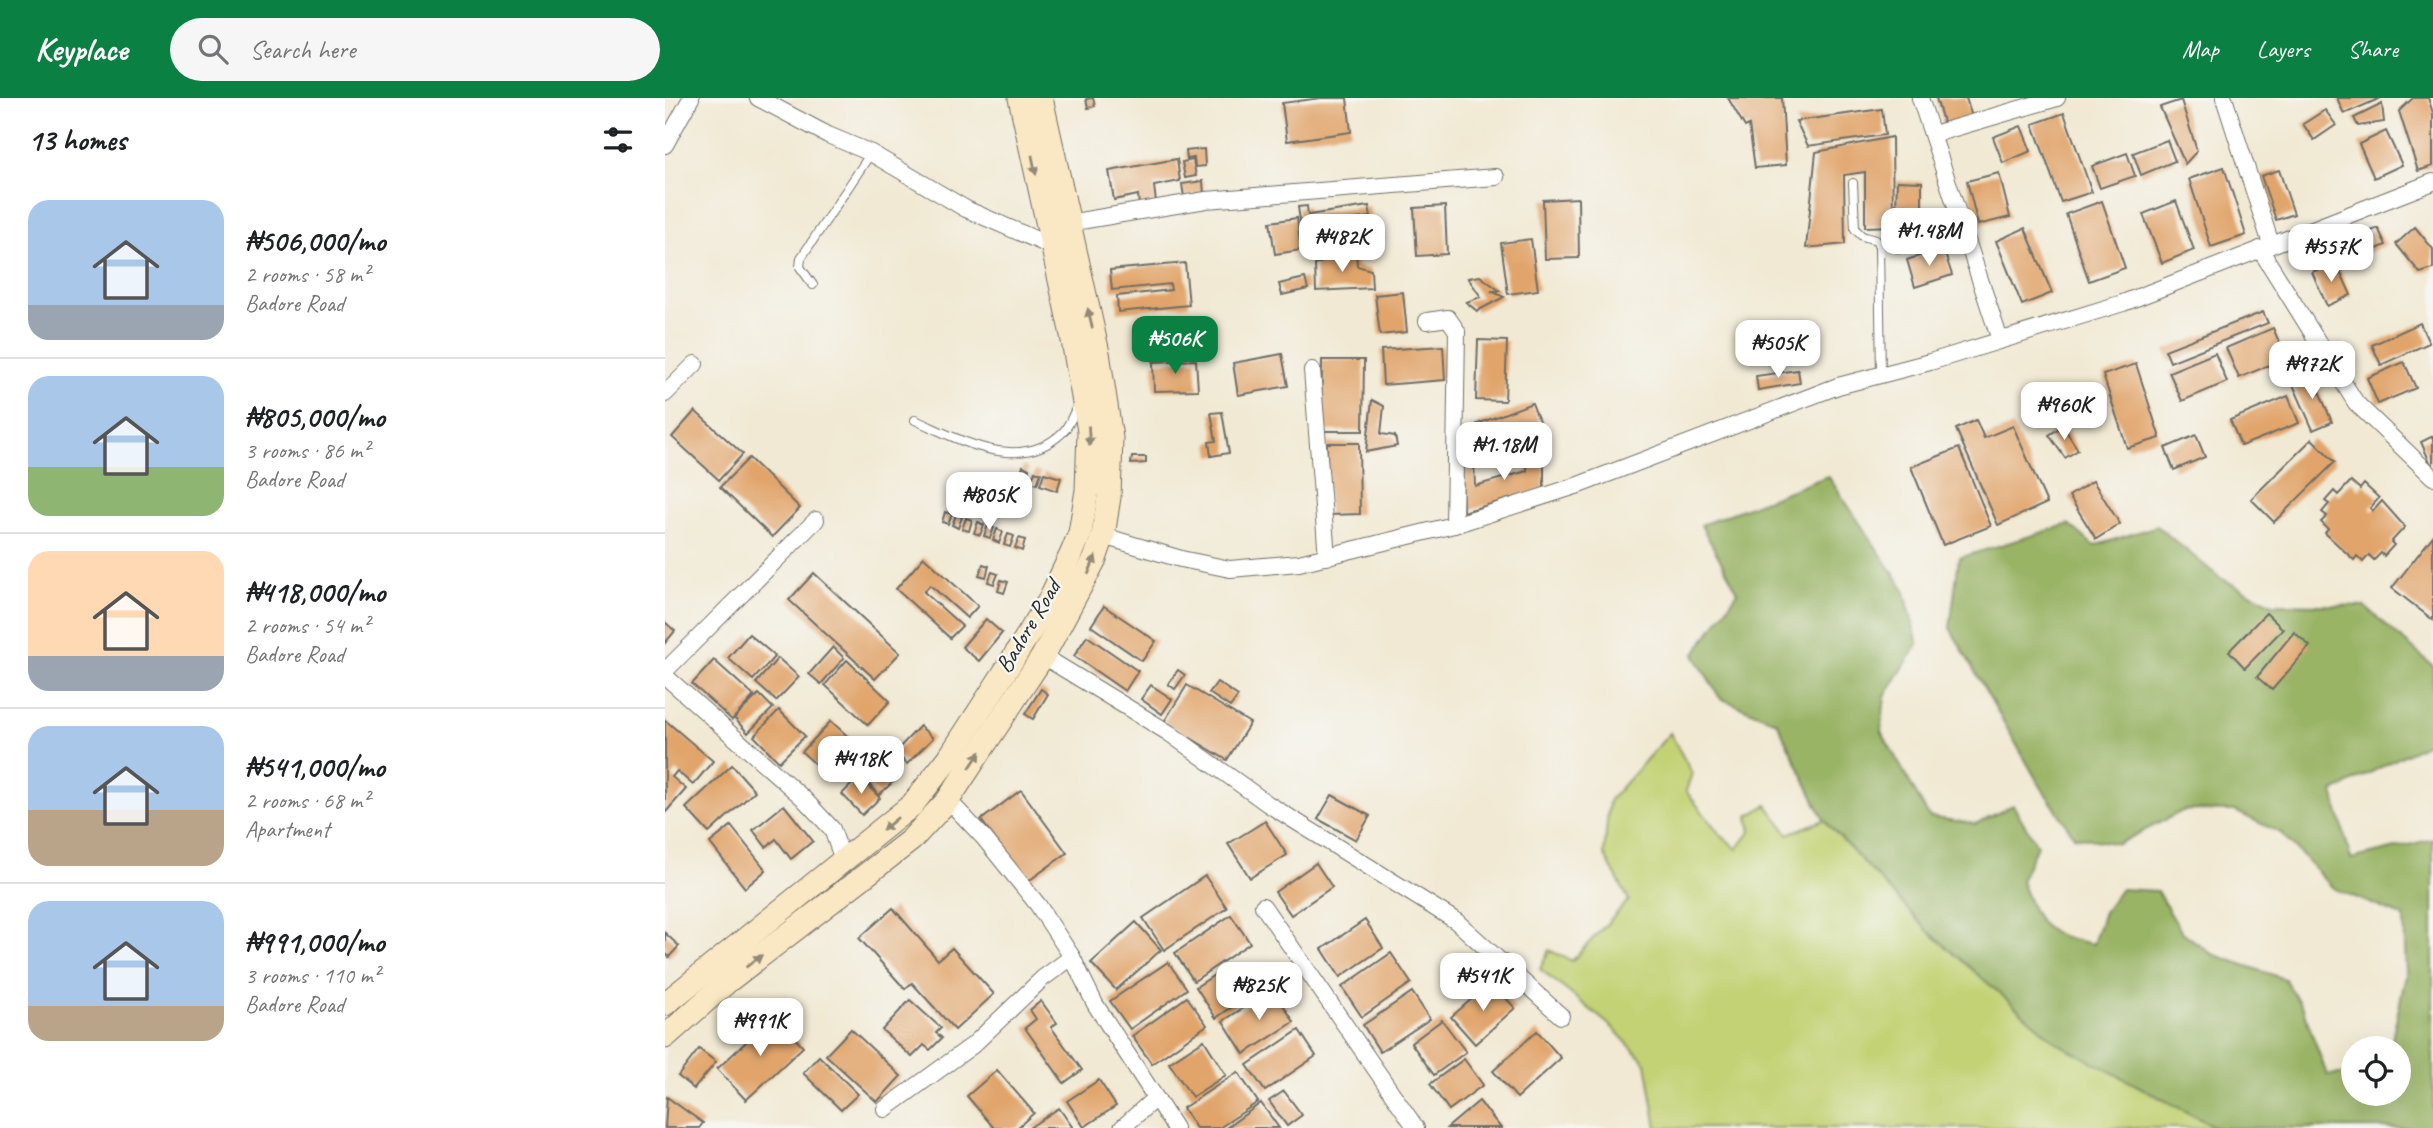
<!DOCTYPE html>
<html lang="en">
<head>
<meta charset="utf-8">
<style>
  body { margin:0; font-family:Caveat,sans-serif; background:#f6f6f6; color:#202124; height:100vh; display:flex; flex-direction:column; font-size:26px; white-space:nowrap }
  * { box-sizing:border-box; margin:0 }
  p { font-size:23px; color:#757577 }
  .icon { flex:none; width:38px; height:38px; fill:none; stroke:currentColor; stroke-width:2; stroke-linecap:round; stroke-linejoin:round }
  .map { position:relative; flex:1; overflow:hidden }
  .drawer { display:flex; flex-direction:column; background:#fff; width:665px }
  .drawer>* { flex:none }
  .buttons { position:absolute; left:1676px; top:938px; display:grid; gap:14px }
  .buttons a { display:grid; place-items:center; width:70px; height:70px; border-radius:50%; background:#fff; box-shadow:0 7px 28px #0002; font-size:35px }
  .price { position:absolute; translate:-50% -60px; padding:0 16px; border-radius:14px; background:#fff; color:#222; font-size:23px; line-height:46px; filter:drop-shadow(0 2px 4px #0008) }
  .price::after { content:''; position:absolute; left:50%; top:42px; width:21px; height:16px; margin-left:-10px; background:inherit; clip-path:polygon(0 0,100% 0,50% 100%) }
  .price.selected { background:#0b8043; color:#fff }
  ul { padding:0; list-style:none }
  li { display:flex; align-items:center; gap:21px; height:175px; padding:0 28px }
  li+li { border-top:2px solid #e0e0e0 }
  li span { display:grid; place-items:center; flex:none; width:196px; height:140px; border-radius:21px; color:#555 }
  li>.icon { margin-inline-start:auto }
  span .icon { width:84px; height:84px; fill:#fffc; stroke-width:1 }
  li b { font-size:30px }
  h2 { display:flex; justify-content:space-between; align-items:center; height:84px; padding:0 28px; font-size:30px }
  header { display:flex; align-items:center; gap:42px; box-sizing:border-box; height:98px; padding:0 35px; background:#0b8043; color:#fff }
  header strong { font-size:33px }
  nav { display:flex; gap:38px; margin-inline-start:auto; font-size:24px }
  .search { width:490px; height:63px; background:#f6f6f6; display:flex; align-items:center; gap:18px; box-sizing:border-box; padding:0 24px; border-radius:38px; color:#757577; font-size:26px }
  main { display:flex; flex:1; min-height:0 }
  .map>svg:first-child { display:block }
  .green { fill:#c3d274; stroke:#777e50; stroke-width:2 }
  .forest { fill:#9ab466; stroke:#627048; stroke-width:2 }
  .building { fill:#e1a56c }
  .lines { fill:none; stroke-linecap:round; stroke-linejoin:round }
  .lane-casing { stroke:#706e66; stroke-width:10 }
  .street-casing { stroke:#706e66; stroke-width:18 }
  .secondary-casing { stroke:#706e66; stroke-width:25 }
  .lane { stroke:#fff; stroke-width:8 }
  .street { stroke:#fff; stroke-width:16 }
  .secondary { stroke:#fae7c3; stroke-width:23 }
  .oneway { fill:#928977 }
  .labels { text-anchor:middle; stroke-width:5; stroke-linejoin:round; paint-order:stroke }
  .street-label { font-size:24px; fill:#2b2b2b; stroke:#f6f6f2 }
</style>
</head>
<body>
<header>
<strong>Keyplace</strong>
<div class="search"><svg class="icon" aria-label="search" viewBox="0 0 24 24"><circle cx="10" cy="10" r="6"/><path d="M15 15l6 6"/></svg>Search here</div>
<nav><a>Map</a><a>Layers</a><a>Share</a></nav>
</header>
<main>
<section class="drawer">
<h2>13 homes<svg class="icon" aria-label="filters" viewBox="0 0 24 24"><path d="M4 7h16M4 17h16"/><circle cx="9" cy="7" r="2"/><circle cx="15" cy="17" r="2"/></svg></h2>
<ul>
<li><span style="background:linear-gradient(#a9c7e8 75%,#9aa5b1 0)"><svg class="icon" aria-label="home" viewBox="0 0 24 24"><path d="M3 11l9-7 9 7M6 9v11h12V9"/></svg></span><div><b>₦506,000/mo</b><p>2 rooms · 58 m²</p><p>Badore Road</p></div></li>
<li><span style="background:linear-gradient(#a9c7e8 65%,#8fb573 0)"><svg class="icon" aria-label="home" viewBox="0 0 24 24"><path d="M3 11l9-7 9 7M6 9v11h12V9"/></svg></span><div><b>₦805,000/mo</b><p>3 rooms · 86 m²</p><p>Badore Road</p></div></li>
<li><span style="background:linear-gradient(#ffd9b3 75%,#9aa5b1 0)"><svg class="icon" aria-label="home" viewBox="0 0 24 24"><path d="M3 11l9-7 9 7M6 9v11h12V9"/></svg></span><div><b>₦418,000/mo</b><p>2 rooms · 54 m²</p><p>Badore Road</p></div></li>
<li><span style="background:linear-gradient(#a9c7e8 60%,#b9a48a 0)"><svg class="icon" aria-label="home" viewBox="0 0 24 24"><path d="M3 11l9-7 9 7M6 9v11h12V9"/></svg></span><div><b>₦541,000/mo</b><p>2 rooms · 68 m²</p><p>Apartment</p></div></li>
<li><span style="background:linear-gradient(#a9c7e8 75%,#b9a48a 0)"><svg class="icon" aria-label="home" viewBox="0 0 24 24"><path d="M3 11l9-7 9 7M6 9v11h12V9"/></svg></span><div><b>₦991,000/mo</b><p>3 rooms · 110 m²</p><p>Badore Road</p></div></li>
</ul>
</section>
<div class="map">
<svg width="1768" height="1030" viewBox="0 0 1768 1030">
  <rect width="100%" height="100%" fill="#f6f6f2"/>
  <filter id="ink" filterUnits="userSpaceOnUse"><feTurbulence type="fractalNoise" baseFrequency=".0143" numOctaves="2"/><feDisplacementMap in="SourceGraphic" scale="14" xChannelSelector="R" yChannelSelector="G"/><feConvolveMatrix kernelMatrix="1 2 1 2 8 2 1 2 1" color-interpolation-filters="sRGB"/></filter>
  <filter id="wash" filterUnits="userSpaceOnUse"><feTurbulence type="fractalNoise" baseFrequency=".00686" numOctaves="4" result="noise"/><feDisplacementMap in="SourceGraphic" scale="28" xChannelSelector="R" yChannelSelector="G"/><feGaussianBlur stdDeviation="1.57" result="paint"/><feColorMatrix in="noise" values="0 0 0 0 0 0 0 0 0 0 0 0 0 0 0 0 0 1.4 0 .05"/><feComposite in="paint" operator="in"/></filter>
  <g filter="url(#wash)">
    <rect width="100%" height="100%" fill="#f1e9d3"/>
    <path class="green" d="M1005,635L1027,675L1021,693L1054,735L1072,751L1086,733L1083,718L1102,707L1123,736L1159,722L1263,833L1392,945L1552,1030H992L981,965L947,929L875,871L884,852L907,863L964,802L939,756L944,703Z"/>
    <path class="forest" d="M1163,378L1239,491L1253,546L1220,598L1216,633L1264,719L1311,726L1348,707L1372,747L1356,783C1374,830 1377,836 1428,846L1439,814L1456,791L1492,793L1516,833L1547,856L1620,881L1638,911L1662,977L1689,975V996H1734V950H1725L1741,877L1739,819L1668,790L1616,735L1570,713L1519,712L1453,746L1409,738L1374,686L1285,530L1294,460L1404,426L1429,448L1492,428L1555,480L1608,506L1699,508L1768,568V642L1668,694L1686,761L1768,741V1030H1552L1392,945L1263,833L1159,722L1112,624L1055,600L1029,557L1073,494L1036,427Z"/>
    <g id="blocks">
      <g class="building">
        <path d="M428,0L430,8L423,10L421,1Z"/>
        <path d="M656,0H682L686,34L622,43L617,5Z"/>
        <path d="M1063,0H1117L1121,67L1090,70L1084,27L1080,29Z"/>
        <path d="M1271,0H1301L1307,19L1279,27Z"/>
        <path d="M1672,0H1716L1679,16Z"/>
        <path d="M1748,0H1763L1768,15V68L1753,73L1734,13Z"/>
        <path d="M1516,2L1532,53L1520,66L1495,9Z"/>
        <path d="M1717,6L1719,24L1693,28L1689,20Z"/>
        <path d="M1217,11L1220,37L1143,48L1131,23Z"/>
        <path d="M1660,12L1671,27L1649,42L1638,26Z"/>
        <path d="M1399,15L1427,94L1396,104L1368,26Z"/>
        <path d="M1356,28L1366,53L1338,65L1328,39Z"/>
        <path d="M1721,33L1737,67L1709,80L1694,46Z"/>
        <path d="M1227,39L1228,128L1200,129V74L1179,77L1180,146L1141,150L1151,54Z"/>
        <path d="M1502,42L1510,63L1476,77L1468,55Z"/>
        <path d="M539,51L540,68L530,69L529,60L522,61L521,53Z"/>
        <path d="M1462,55L1470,78L1435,90L1427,68Z"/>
        <path d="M512,61L515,83L489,88L491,104L474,107L473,97L449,102L444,73Z"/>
        <path d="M528,62L531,78L520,80L517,64Z"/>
        <path d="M1559,69L1581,137L1546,149L1524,81Z"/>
        <path d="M1614,72L1629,116L1611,122L1596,78Z"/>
        <path d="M1334,75L1345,119L1313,127L1302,83Z"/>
        <path d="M538,83L539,96L519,99L517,86Z"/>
        <path d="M1232,83L1257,84V109H1231Z"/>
        <path d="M913,100L914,160L880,161L878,102Z"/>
        <path d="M1437,103L1460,170L1424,183L1401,116Z"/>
        <path d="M1511,103L1529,152L1497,165L1478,116Z"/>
        <path d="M642,108L643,117L704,108L706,119L650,127L653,148L639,150L633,109Z"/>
        <path d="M780,108L782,156L752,158L749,110Z"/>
        <path d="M632,120L636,152L610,156L605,124Z"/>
        <path d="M1242,125L1246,152L1232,154L1228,128Z"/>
        <path d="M1750,129L1768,151V171L1755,175L1731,146Z"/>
        <path d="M1360,130L1387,195L1357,207L1331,143Z"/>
        <path d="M1713,130L1721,147L1687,162L1679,145Z"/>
        <path d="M866,141L873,192L843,196L836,145Z"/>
        <path d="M1278,150L1287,177L1250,189L1242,162Z"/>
        <path d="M691,151L692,168L706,172L707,190L651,193L650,167Z"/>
        <path d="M1671,164L1686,197L1662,208L1647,174Z"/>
        <path d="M520,165L524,207L453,214L452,198L506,192L505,186L447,192L445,172Z"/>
        <path d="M815,178L835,193H826L839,199L812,213L801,204L816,199L803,180Z"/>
        <path d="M640,180L643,191L617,197L614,186Z"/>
        <path d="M738,194L742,234L715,237L710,197Z"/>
        <path d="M1598,214L1603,225L1505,264L1500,252Z"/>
        <path d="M1755,225L1764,245L1716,267L1707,247Z"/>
        <path d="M1131,229L1126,250L1101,251L1100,230Z"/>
        <path d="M1608,230L1621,260L1574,280L1561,250Z"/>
        <path d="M813,242L842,243L840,303L811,302Z"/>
        <path d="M778,248L780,282L718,287L716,252Z"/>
        <path d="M1550,255L1562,284L1517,303L1504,274Z"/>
        <path d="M617,256L623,288L573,297L568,265Z"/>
        <path d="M531,262L533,292L489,293L488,264Z"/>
        <path d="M657,262H699L698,333H656Z"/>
        <path d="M1739,264L1751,290L1713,306L1702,280Z"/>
        <path d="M1471,266L1495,340L1462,350L1438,277Z"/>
        <path d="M1133,272L1135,285L1093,292L1091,278Z"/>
        <path d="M1646,274L1667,324L1648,332L1626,282Z"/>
        <path d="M1623,298L1634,325L1576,348L1565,322Z"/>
        <path d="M707,302L719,308L716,336L730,338L732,348L701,354Z"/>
        <path d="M867,305L879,336L824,357L812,326Z"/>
        <path d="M30,313L78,356L54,382L7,339Z"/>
        <path d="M557,314L564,355L546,358L544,344L551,343L546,315Z"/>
        <path d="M1311,322L1319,340L1348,328L1382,405L1333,427L1291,331Z"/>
        <path d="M1398,328L1413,352L1400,360L1384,337Z"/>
        <path d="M1531,337L1540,359L1509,372L1500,350Z"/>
        <path d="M1768,338V371L1756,344Z"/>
        <path d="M1647,341L1670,364L1609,424L1586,401Z"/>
        <path d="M662,345H694L695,416L663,417Z"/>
        <path d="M862,347H879V391L798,414L797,366L809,365L810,388L862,373Z"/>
        <path d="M1294,350L1326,428L1278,447L1246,369Z"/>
        <path d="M467,359H481V365L466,366Z"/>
        <path d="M84,360L135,410L107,439L55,389Z"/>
        <path d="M358,368L364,371L360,381L354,379Z"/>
        <path d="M370,373L376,375L372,386L366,384Z"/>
        <path d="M379,375L396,380L392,393L375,387Z"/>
        <path d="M1428,383L1455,426L1431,441L1404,398Z"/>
        <path d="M1686,383L1695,391L1699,386L1714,400L1705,410L1708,413L1717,403L1740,429L1726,444L1729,447L1719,458L1716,455L1709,462L1704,457L1698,464L1692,458L1689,462L1660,435L1663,431L1656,424L1662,418L1657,414L1664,406L1660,403L1669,393L1673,397Z"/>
        <path d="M280,414L287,416L283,426L277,424Z"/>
        <path d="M291,417L297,419L293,430L287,427Z"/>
        <path d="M301,420L307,422L304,433L297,431Z"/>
        <path d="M313,424L319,427L315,437L309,435Z"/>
        <path d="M323,427L329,430L325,440L319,438Z"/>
        <path d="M332,431L338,434L334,445L328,442Z"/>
        <path d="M343,436L349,438L345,449L339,447Z"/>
        <path d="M1768,438V522L1727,490Z"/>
        <path d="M354,440L360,442L357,453L350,450Z"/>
        <path d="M259,459L313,508L302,520L265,487L259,494L297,528L285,540L231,491Z"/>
        <path d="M318,466L324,468L321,479L314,477Z"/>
        <path d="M327,474L333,476L329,486L323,484Z"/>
        <path d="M149,475L235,555L210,581L124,502Z"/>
        <path d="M336,482L343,484L339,495L333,493Z"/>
        <path d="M439,508L491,543L477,563L426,528Z"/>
        <path d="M1601,515L1618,531L1580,570L1564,553Z"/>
        <path d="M321,521L337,535L314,563L297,549Z"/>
        <path d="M0,524L10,533L0,545Z"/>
        <path d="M1629,534L1645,548L1607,592L1592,579Z"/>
        <path d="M84,536L110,558L88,582L63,560Z"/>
        <path d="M422,538L473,573L460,593L409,558Z"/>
        <path d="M168,549L179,560L156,586L144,576Z"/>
        <path d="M113,560L134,579L111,603L91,585Z"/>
        <path d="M49,562L89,598L67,622L27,586Z"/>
        <path d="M182,562L225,603L203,627L160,587Z"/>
        <path d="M513,572L520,577L510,591L503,586Z"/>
        <path d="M552,584L573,598L565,609L544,595Z"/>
        <path d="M486,587L507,601L497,616L476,601Z"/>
        <path d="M522,587L585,625L562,662L499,624Z"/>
        <path d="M376,591L383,596L368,621L360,616Z"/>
        <path d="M94,596L108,610L83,635L69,620Z"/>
        <path d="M114,612L140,638L114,664L89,638Z"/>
        <path d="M0,622L48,663L28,687L12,673L7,679L21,691L0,715Z"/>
        <path d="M166,623L191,646L162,677L137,654Z"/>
        <path d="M255,628L268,640L242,666L230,654Z"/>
        <path d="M214,662L232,680L214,697L197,679Z"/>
        <path d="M67,667L90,693L44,735L21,710Z"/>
        <path d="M194,679L215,700L197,717L177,696Z"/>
        <path d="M356,692L402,755L362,784L316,722Z"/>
        <path d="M667,697L705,718L691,742L653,721Z"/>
        <path d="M119,707L148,743L126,761L111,741L101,749L88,732Z"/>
        <path d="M600,723L622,757L585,780L563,746Z"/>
        <path d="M66,728L101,772L80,790L45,745Z"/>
        <path d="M651,765L667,789L626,817L610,794Z"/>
        <path d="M540,778L562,810L499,852L478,820Z"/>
        <path d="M228,810L273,862L287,850L329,896L290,932L247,885L240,891L194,840Z"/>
        <path d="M566,817L585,845L529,883L510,855Z"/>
        <path d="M700,822L718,850L675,879L657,851Z"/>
        <path d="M471,824L496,852L451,892L426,865Z"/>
        <path d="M0,835L14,848L4,859L0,855Z"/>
        <path d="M726,855L746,885L697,919L677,889Z"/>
        <path d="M503,864L522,891L465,931L445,903Z"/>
        <path d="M554,874L574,904L551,920L531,889Z"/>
        <path d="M826,884L850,910L810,946L786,919Z"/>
        <path d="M608,891L629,924L579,956L558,923Z"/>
        <path d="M747,894L765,921L715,954L698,927Z"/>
        <path d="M522,899L542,927L487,966L467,938Z"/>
        <path d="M245,902L276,930L271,935L277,940L265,952L259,947L247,959L217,932Z"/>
        <path d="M376,903L392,925L386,929L417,972L399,985L360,930L371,921L365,912Z"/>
        <path d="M109,918L138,949L81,1002L52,971Z"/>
        <path d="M777,922L801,954L769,977L746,945Z"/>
        <path d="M186,931L236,978L212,1004L161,957Z"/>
        <path d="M634,932L651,958L600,993L582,967Z"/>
        <path d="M872,933L896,960L852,1000L828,973Z"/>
        <path d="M539,942L561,977L527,999L504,965Z"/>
        <path d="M34,951L51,964L29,991L13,978Z"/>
        <path d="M154,958L193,996L176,1012L138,975Z"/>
        <path d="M799,961L818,987L784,1012L765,986Z"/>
        <path d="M332,972L369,1015L352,1030H329L302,998Z"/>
        <path d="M573,974L593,1004L554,1030H531L518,1010Z"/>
        <path d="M434,982L451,1008L419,1029L402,1003Z"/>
        <path d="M619,993L637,1017L622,1028L604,1003Z"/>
        <path d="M2,999L38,1025L34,1030H0Z"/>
        <path d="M814,1003L836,1030H782Z"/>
        <path d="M596,1005L614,1030H561Z"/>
        <path d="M394,1010L408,1030H364Z"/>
      </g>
    </g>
  </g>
  <g filter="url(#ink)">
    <use href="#blocks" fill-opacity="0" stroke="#706e66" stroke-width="2"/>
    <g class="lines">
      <g class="lane-casing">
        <g id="lane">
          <path d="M1188,85L1190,131L1197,138L1211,142L1214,148L1216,277"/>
          <path d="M148,187L135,169L136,160L206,55"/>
          <path d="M250,322C294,341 354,377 398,334C405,327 409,313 414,305"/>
        </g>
      </g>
      <g class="street-casing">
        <g id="street">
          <path d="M93,0L163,37L206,55L301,111L388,149"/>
          <path d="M1255,0L1335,242"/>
          <path d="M1559,0L1606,146"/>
          <path d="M1269,36L1392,0"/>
          <path d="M0,47L26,0"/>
          <path d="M403,125L541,102L831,79"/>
          <path d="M1595,151L1691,305L1768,379"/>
          <path d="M762,223L783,220L792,233L789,427"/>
          <path d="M647,272L662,459"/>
          <path d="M0,296L30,266"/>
          <path d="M438,438L516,461L565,471L634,465L789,427L911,388L1173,288L1265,264L1458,205L1768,84"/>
          <path d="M378,558L504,635L603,706L791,823L896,918"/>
          <path d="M0,573L151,422"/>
          <path d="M0,578L138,700L167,731L179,765"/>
          <path d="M283,702L319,740L373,807L407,859L430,906L510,1030"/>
          <path d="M598,808L751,1030"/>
          <path d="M220,1011L308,947L378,880L407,859"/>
          <path d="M457,1030L489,1001"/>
        </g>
      </g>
      <g class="secondary-casing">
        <g id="secondary">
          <path d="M0,906L247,707L284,660L341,572L384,503L406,457L415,435L422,392L424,333L407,237L355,0"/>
          <path d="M0,939L63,883L246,742L283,702L378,558L430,461L438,438L444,399L446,340L433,255L376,0"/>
        </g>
      </g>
      <use href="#lane" class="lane"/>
      <use href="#street" class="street"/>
      <use href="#secondary" class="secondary"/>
    </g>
    <defs><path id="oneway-solid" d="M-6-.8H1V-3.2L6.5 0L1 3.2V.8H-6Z" transform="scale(1.75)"/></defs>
    <g class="oneway">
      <use href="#oneway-solid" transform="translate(369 67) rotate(78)"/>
      <use href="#oneway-solid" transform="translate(425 220) rotate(-103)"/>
      <use href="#oneway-solid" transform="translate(424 338) rotate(87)"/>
      <use href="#oneway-solid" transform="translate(427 467) rotate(-68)"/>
      <use href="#oneway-solid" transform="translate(310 662) rotate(-56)"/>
      <use href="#oneway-solid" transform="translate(225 726) rotate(140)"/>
      <use href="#oneway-solid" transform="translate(89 863) rotate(-37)"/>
    </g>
  </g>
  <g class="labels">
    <g class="street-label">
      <text transform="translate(363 528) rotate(-59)" y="8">Badore Road</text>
    </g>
  </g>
</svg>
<div class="buttons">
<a><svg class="icon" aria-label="locate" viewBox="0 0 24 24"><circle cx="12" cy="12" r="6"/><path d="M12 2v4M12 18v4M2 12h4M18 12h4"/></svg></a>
</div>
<b class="price" style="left:1264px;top:170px">₦1.48M</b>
<b class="price" style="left:677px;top:176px">₦482K</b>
<b class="price" style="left:1666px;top:186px">₦557K</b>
<b class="price selected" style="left:510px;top:278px">₦506K</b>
<b class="price" style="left:1113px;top:282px">₦505K</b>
<b class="price" style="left:1647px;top:303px">₦972K</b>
<b class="price" style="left:1399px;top:344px">₦960K</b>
<b class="price" style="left:839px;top:384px">₦1.18M</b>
<b class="price" style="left:324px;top:434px">₦805K</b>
<b class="price" style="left:196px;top:698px">₦418K</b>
<b class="price" style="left:818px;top:915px">₦541K</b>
<b class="price" style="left:594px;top:924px">₦825K</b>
<b class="price" style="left:95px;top:960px">₦991K</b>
</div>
</main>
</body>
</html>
